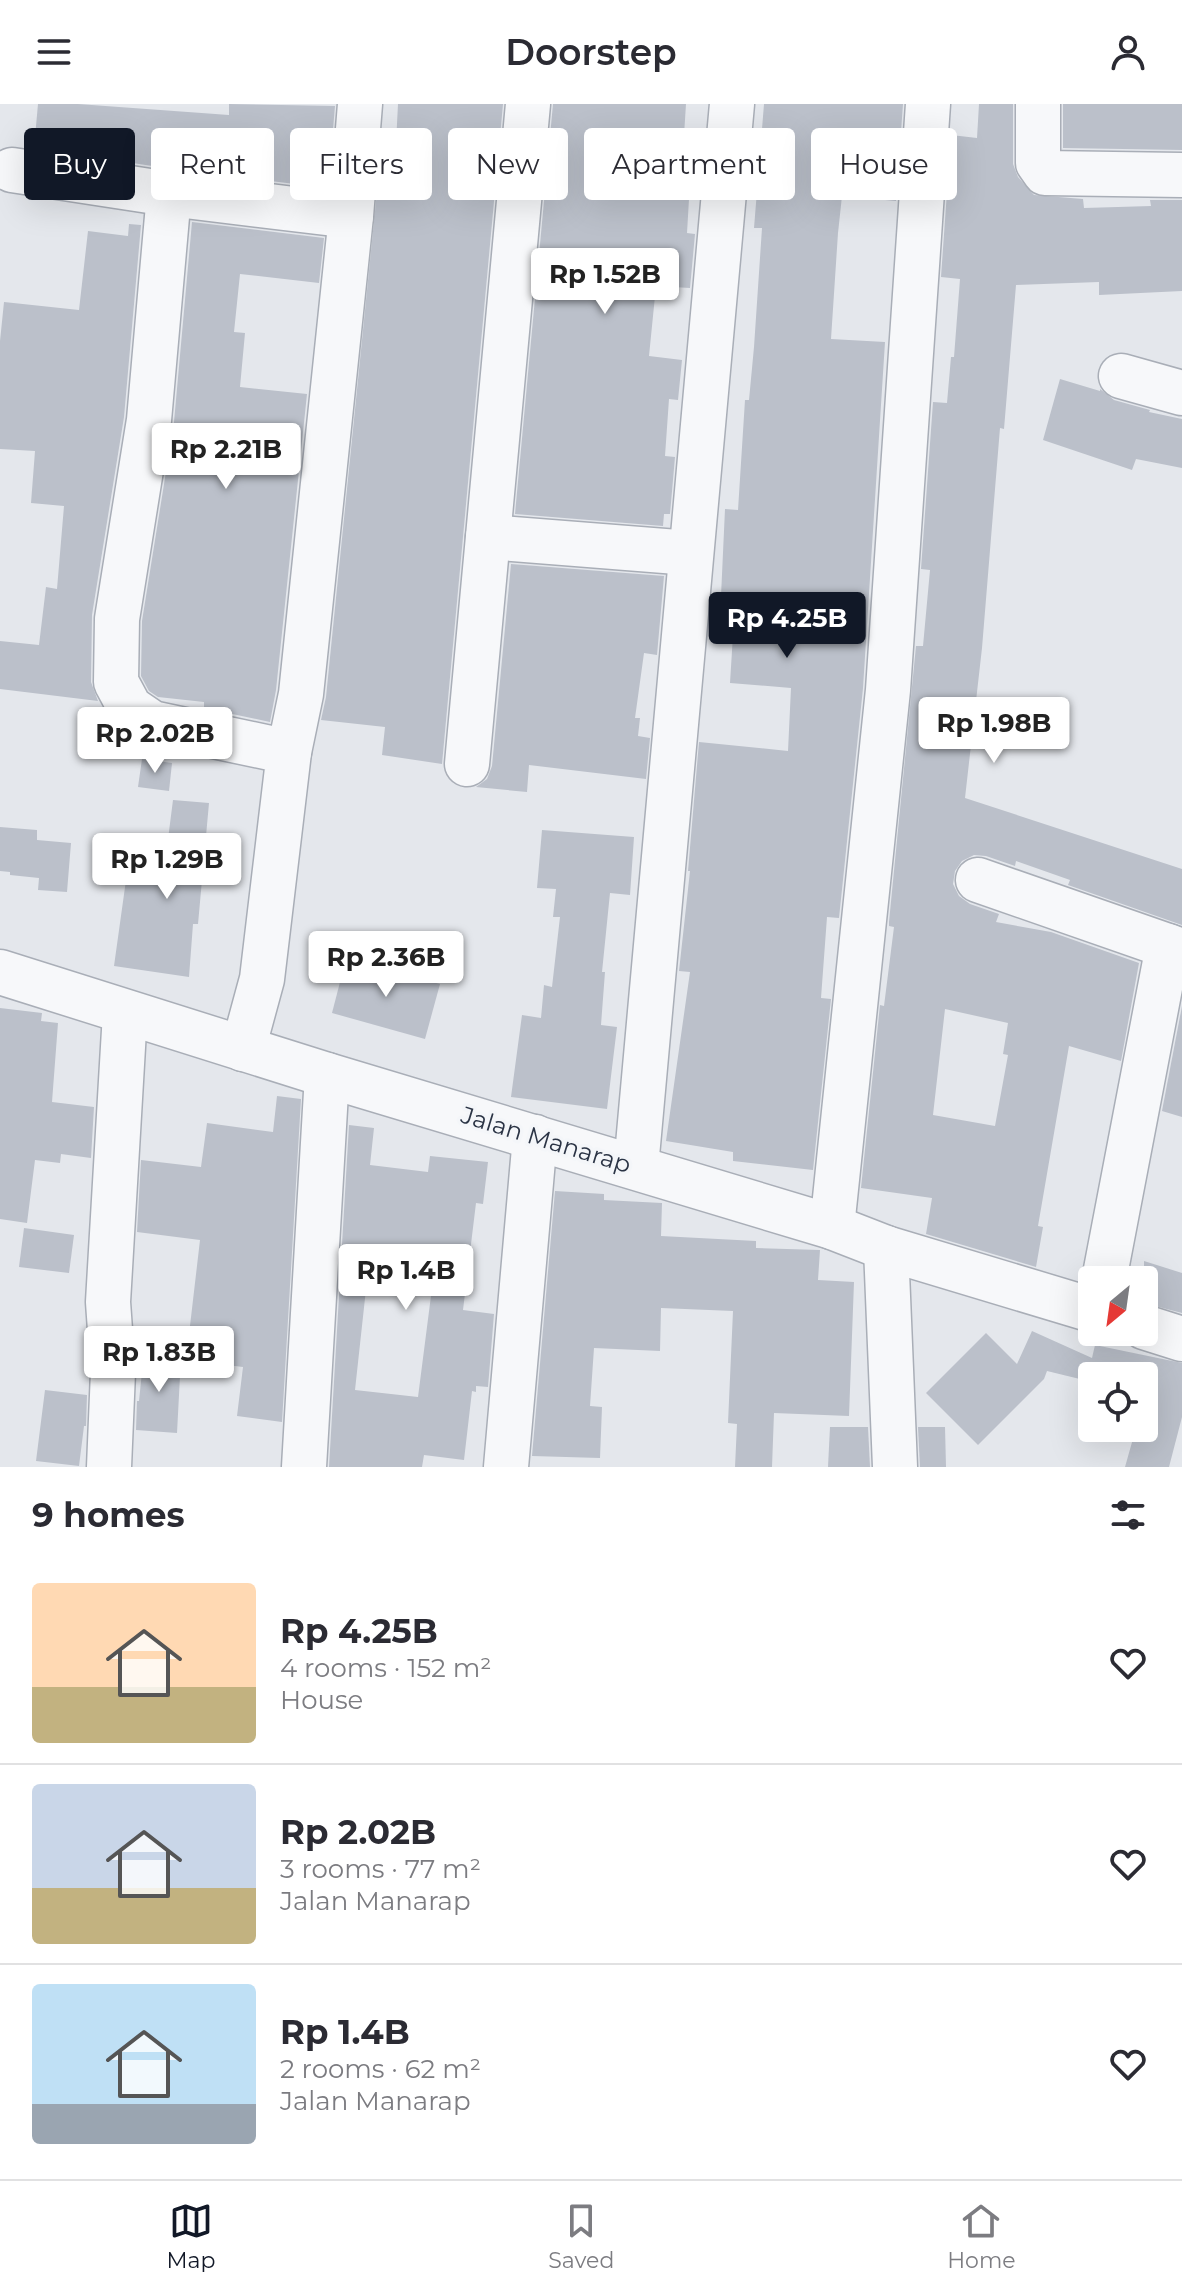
<!DOCTYPE html>
<html lang="en">
<head>
<meta charset="utf-8">
<style>
  body { margin:0; font-family:Montserrat,sans-serif; background:#f7f7f7; color:#2b2b33; height:100vh; display:flex; flex-direction:column; font-size:30px; white-space:nowrap }
  * { box-sizing:border-box; margin:0 }
  p { font-size:26px; color:#7c7c81 }
  .icon { flex:none; width:44px; height:44px; fill:none; stroke:currentColor; stroke-width:2; stroke-linecap:round; stroke-linejoin:round }
  .map { position:relative; height:1363px; overflow:hidden }
  .panel { display:flex; flex-direction:column; background:#fff; flex:1 }
  .panel>* { flex:none }
  .hud { position:absolute; left:24px; top:24px; width:1134px; height:72px; display:flex; gap:16px }
  .needle { width:52px; rotate:209deg }
  .buttons { position:absolute; left:1078px; top:1162px; display:grid; gap:16px }
  .buttons a { display:grid; place-items:center; width:80px; height:80px; border-radius:8px; background:#fff; box-shadow:0 8px 32px #0002; font-size:40px }
  .price { position:absolute; translate:-50% -68px; padding:0 18px; border-radius:8px; background:#fff; color:#222; font-size:26px; line-height:52px; filter:drop-shadow(0 2px 4px #0008) }
  .price::after { content:''; position:absolute; left:50%; top:48px; width:24px; height:18px; margin-left:-12px; background:inherit; clip-path:polygon(0 0,100% 0,50% 100%) }
  .price.active { background:#111827; color:#fff }
  ul { padding:0; list-style:none }
  li { display:flex; align-items:center; gap:24px; height:200px; padding:0 32px }
  li+li { border-top:2px solid #e1e1e2 }
  li span { display:grid; place-items:center; flex:none; width:224px; height:160px; border-radius:8px; color:#555 }
  li>.icon { margin-inline-start:auto }
  span .icon { width:96px; height:96px; fill:#fffc; stroke-width:1 }
  li b { font-size:34px }
  h2 { display:flex; justify-content:space-between; align-items:center; height:96px; padding:0 32px; font-size:34px }
  .chip { padding:0 28px; border-radius:8px; background:#fff; box-shadow:0 8px 32px #0002; font-size:28px; line-height:72px }
  .chip.active { background:#111827; color:#fff }
  header { display:flex; justify-content:space-between; align-items:center; height:104px; padding:0 32px; background:#fff; font-size:36px; font-weight:600 }
  .dock { display:flex; justify-content:space-around; align-items:center; height:112px; border-top:2px solid #e1e1e2; background:#fff; font-size:22px; color:#7c7c81 }
  .dock a { display:grid; justify-items:center; gap:4px }
  .dock .active { color:#111827 }
  .map>svg:first-child { display:block }
  .building { fill:#bbc0ca; fill-rule:evenodd }
  .lines { fill:none; stroke-linecap:round; stroke-linejoin:round }
  .minor-casing { stroke:#a9aeb7; stroke-width:47 }
  .minor { stroke:#f7f8fa; stroke-width:44 }
  .labels { text-anchor:middle; stroke-width:7; stroke-linejoin:round; paint-order:stroke }
  .street-label { font-size:24px; fill:#2b3445; stroke:#f4f6f9 }
</style>
</head>
<body>
<header><svg class="icon" aria-label="menu" viewBox="0 0 24 24"><path d="M4 6h16M4 12h16M4 18h16"/></svg>Doorstep<svg class="icon" aria-label="person" viewBox="0 0 24 24"><circle cx="12" cy="8" r="4"/><path d="M4 21q1-7 8-7t8 7"/></svg></header>
<div class="map">
<svg width="1182" height="1363" viewBox="0 0 1182 1363">
  <rect width="100%" height="100%" fill="#e4e7ec"/>
  <g class="building">
    <path d="M38,0H78L229,11V0L335,2L328,84L172,65L34,44Z"/>
    <path d="M398,0H503L442,660L382,651L385,623L321,616L326,593L380,58L395,59Z"/>
    <path d="M553,0H686L681,78H690L687,129L695,130L690,184L656,182L649,252L682,256L678,296L669,295L665,352L675,353L670,410H664L663,422L515,410Z"/>
    <path d="M764,0H903L896,97L842,92L838,129L831,235L885,238L863,584L839,814L827,813L821,894L831,895L813,1066L733,1057V1048L666,1037L690,868L679,867L690,767H688L699,638L788,647L791,584L730,579L734,515L720,514L725,405L738,406L745,296H749L754,243L762,124H754Z"/>
    <path d="M979,0H1013V60L1018,73L1034,91L1083,95L1084,104L1151,102L1150,96H1182V187L1099,191V178L1016,181L1004,325L1000,324L982,544L965,694L1182,765V821L1068,781L1070,776L1016,757L1015,762L986,752L974,751L962,757L955,767L953,780L959,792L970,800L999,810L996,818L1051,828L1139,859L1121,957L1069,942L1038,1122L1043,1123L1036,1163L926,1130L932,1094L861,1084L880,901L884,902L894,823L889,822V818L916,542H923L930,466L921,465L933,298L947,299L951,253H954L960,175L941,173L951,31L977,34ZM945,905L1008,919L1003,950L1008,951L995,1022L933,1011Z"/>
    <path d="M1063,0H1182V46L1063,44Z"/>
    <path d="M192,118L324,134L319,179L240,170L234,228L245,229L240,283L307,290L276,586L270,618L204,604V598L158,593L149,587L141,572L142,517L174,318Z"/>
    <path d="M129,120L141,121L124,313L92,511L91,578L98,597L0,585V537L39,541L46,483L57,485L64,402L31,399L35,347L0,345V237L4,198L79,206L88,127L128,132Z"/>
    <path d="M1060,275L1100,287V285L1114,296L1150,306L1149,308L1182,315V364L1136,355L1132,366L1043,336Z"/>
    <path d="M511,460L664,472L657,551L644,549L635,614H640L638,632L650,634L646,675L529,661L527,688L476,683L487,675L492,662Z"/>
    <path d="M142,655L172,659L169,687L138,683Z"/>
    <path d="M173,696L209,699L198,820H193L189,873L114,862L126,776L162,782Z"/>
    <path d="M0,723L37,726V736L71,739L67,788L38,786L39,774L10,771V768L0,767Z"/>
    <path d="M542,726L634,733L630,791L610,789L602,868H605L601,921L617,923L607,1005L511,993L522,911L541,914L544,881L552,883L560,813H553L556,785L537,784Z"/>
    <path d="M346,855L440,880L425,935L332,909Z"/>
    <path d="M1182,902V1013L1162,1007Z"/>
    <path d="M0,904L42,909L41,917L58,919L52,998L94,1003L91,1054L61,1050L60,1059L35,1056L27,1119L0,1115Z"/>
    <path d="M277,992L301,995L282,1318L237,1312L243,1263L186,1256L200,1136L137,1128L141,1056L201,1063L207,1019L273,1028Z"/>
    <path d="M349,1021L374,1024L370,1061L428,1068L430,1052L488,1058L483,1100L476,1099L463,1206L494,1210L488,1283L476,1282V1288L472,1287L464,1356L424,1351L422,1363H329ZM367,1176L432,1184L418,1293L355,1286Z"/>
    <path d="M555,1087L604,1090V1096L662,1099L661,1132L756,1137V1144L820,1146L818,1176L854,1178L849,1312L774,1309L772,1363H735L737,1320L728,1319L733,1207L661,1204L660,1247L594,1244L590,1302L602,1303L600,1354L532,1352Z"/>
    <path d="M24,1124L74,1131L69,1169L19,1163Z"/>
    <path d="M1144,1157L1182,1169V1209L1144,1199Z"/>
    <path d="M1032,1227L1092,1254L1095,1241L1182,1259V1313L1169,1363H1125L1136,1324H1144V1272H1092V1278L1047,1267L1044,1275L978,1341L926,1289L986,1229L1017,1260Z"/>
    <path d="M144,1248L181,1253L177,1329L136,1326L137,1297H139Z"/>
    <path d="M45,1286L87,1291L86,1322H84L79,1362L36,1357Z"/>
    <path d="M830,1323H868L870,1363H828Z"/>
    <path d="M918,1323H945L946,1363H920Z"/>
  </g>
  <g class="lines">
    <g class="minor-casing">
      <g id="minor">
        <path d="M1038,0V59L1045,69L1182,71"/>
        <path d="M12,66L169,90L351,112"/>
        <path d="M169,90L149,316L117,515L116,578L130,604L152,619L289,648L262,875L243,945"/>
        <path d="M1121,272L1182,289"/>
        <path d="M488,433L690,449"/>
        <path d="M289,648L301,590L351,112L360,0"/>
        <path d="M467,660L528,0"/>
        <path d="M978,776L1182,847"/>
        <path d="M0,868L327,971L832,1123L886,1144L1092,1206"/>
        <path d="M636,1063L732,0"/>
        <path d="M832,1123L888,586L928,0"/>
        <path d="M886,1144L895,1363"/>
        <path d="M1104,1176L1168,842"/>
        <path d="M1144,1223L1182,1235"/>
        <path d="M109,1363L113,1268L108,1198L125,909"/>
        <path d="M304,1363L327,971"/>
        <path d="M506,1363L535,1033"/>
      </g>
    </g>
    <use href="#minor" class="minor"/>
  </g>
  <g class="labels">
    <g class="street-label">
      <text transform="translate(546 1036) rotate(17)" y="8">Jalan Manarap</text>
    </g>
  </g>
</svg>
<div class="buttons">
<a><svg class="needle" viewBox="-14 -14 28 28"><path d="M0-13l5 13h-10z" fill="#e53935"/><path d="M0 13l5-13h-10z" fill="#7c7c81"/></svg></a>
<a><svg class="icon" aria-label="locate" viewBox="0 0 24 24"><circle cx="12" cy="12" r="6"/><path d="M12 2v4M12 18v4M2 12h4M18 12h4"/></svg></a>
</div>
<b class="price" style="left:605px;top:212px">Rp 1.52B</b>
<b class="price" style="left:226px;top:387px">Rp 2.21B</b>
<b class="price active" style="left:787px;top:556px">Rp 4.25B</b>
<b class="price" style="left:994px;top:661px">Rp 1.98B</b>
<b class="price" style="left:155px;top:671px">Rp 2.02B</b>
<b class="price" style="left:167px;top:797px">Rp 1.29B</b>
<b class="price" style="left:386px;top:895px">Rp 2.36B</b>
<b class="price" style="left:406px;top:1208px">Rp 1.4B</b>
<b class="price" style="left:159px;top:1290px">Rp 1.83B</b>
<div class="hud">
<a class="chip active">Buy</a>
<a class="chip">Rent</a>
<a class="chip">Filters</a>
<a class="chip">New</a>
<a class="chip">Apartment</a>
<a class="chip">House</a>
</div>
</div>
<section class="panel">
<h2>9 homes<svg class="icon" aria-label="filters" viewBox="0 0 24 24"><path d="M4 7h16M4 17h16"/><circle cx="9" cy="7" r="2"/><circle cx="15" cy="17" r="2"/></svg></h2>
<ul>
<li><span style="background:linear-gradient(#ffd9b3 65%,#c2b280 0)"><svg class="icon" aria-label="home" viewBox="0 0 24 24"><path d="M3 11l9-7 9 7M6 9v11h12V9"/></svg></span><div><b>Rp 4.25B</b><p>4 rooms · 152 m²</p><p>House</p></div><svg class="icon" aria-label="heart" viewBox="0 0 24 24"><path d="M12 20l-8-8c-3-5 5-10 8-4 3-6 11-1 8 4z"/></svg></li>
<li><span style="background:linear-gradient(#c9d6e8 65%,#c2b280 0)"><svg class="icon" aria-label="home" viewBox="0 0 24 24"><path d="M3 11l9-7 9 7M6 9v11h12V9"/></svg></span><div><b>Rp 2.02B</b><p>3 rooms · 77 m²</p><p>Jalan Manarap</p></div><svg class="icon" aria-label="heart" viewBox="0 0 24 24"><path d="M12 20l-8-8c-3-5 5-10 8-4 3-6 11-1 8 4z"/></svg></li>
<li><span style="background:linear-gradient(#bfe0f5 75%,#9aa5b1 0)"><svg class="icon" aria-label="home" viewBox="0 0 24 24"><path d="M3 11l9-7 9 7M6 9v11h12V9"/></svg></span><div><b>Rp 1.4B</b><p>2 rooms · 62 m²</p><p>Jalan Manarap</p></div><svg class="icon" aria-label="heart" viewBox="0 0 24 24"><path d="M12 20l-8-8c-3-5 5-10 8-4 3-6 11-1 8 4z"/></svg></li>
</ul>
</section>
<nav class="dock">
<a class="active"><svg class="icon" aria-label="map" viewBox="0 0 24 24"><path d="M3 6l6-2 6 2 6-2v14l-6 2-6-2-6 2zM9 4v14M15 6v14"/></svg>Map</a>
<a><svg class="icon" aria-label="saved" viewBox="0 0 24 24"><path d="M7 4h10v16l-5-4-5 4z"/></svg>Saved</a>
<a><svg class="icon" aria-label="home" viewBox="0 0 24 24"><path d="M3 11l9-7 9 7M6 9v11h12V9"/></svg>Home</a>
</nav>
</body>
</html>
